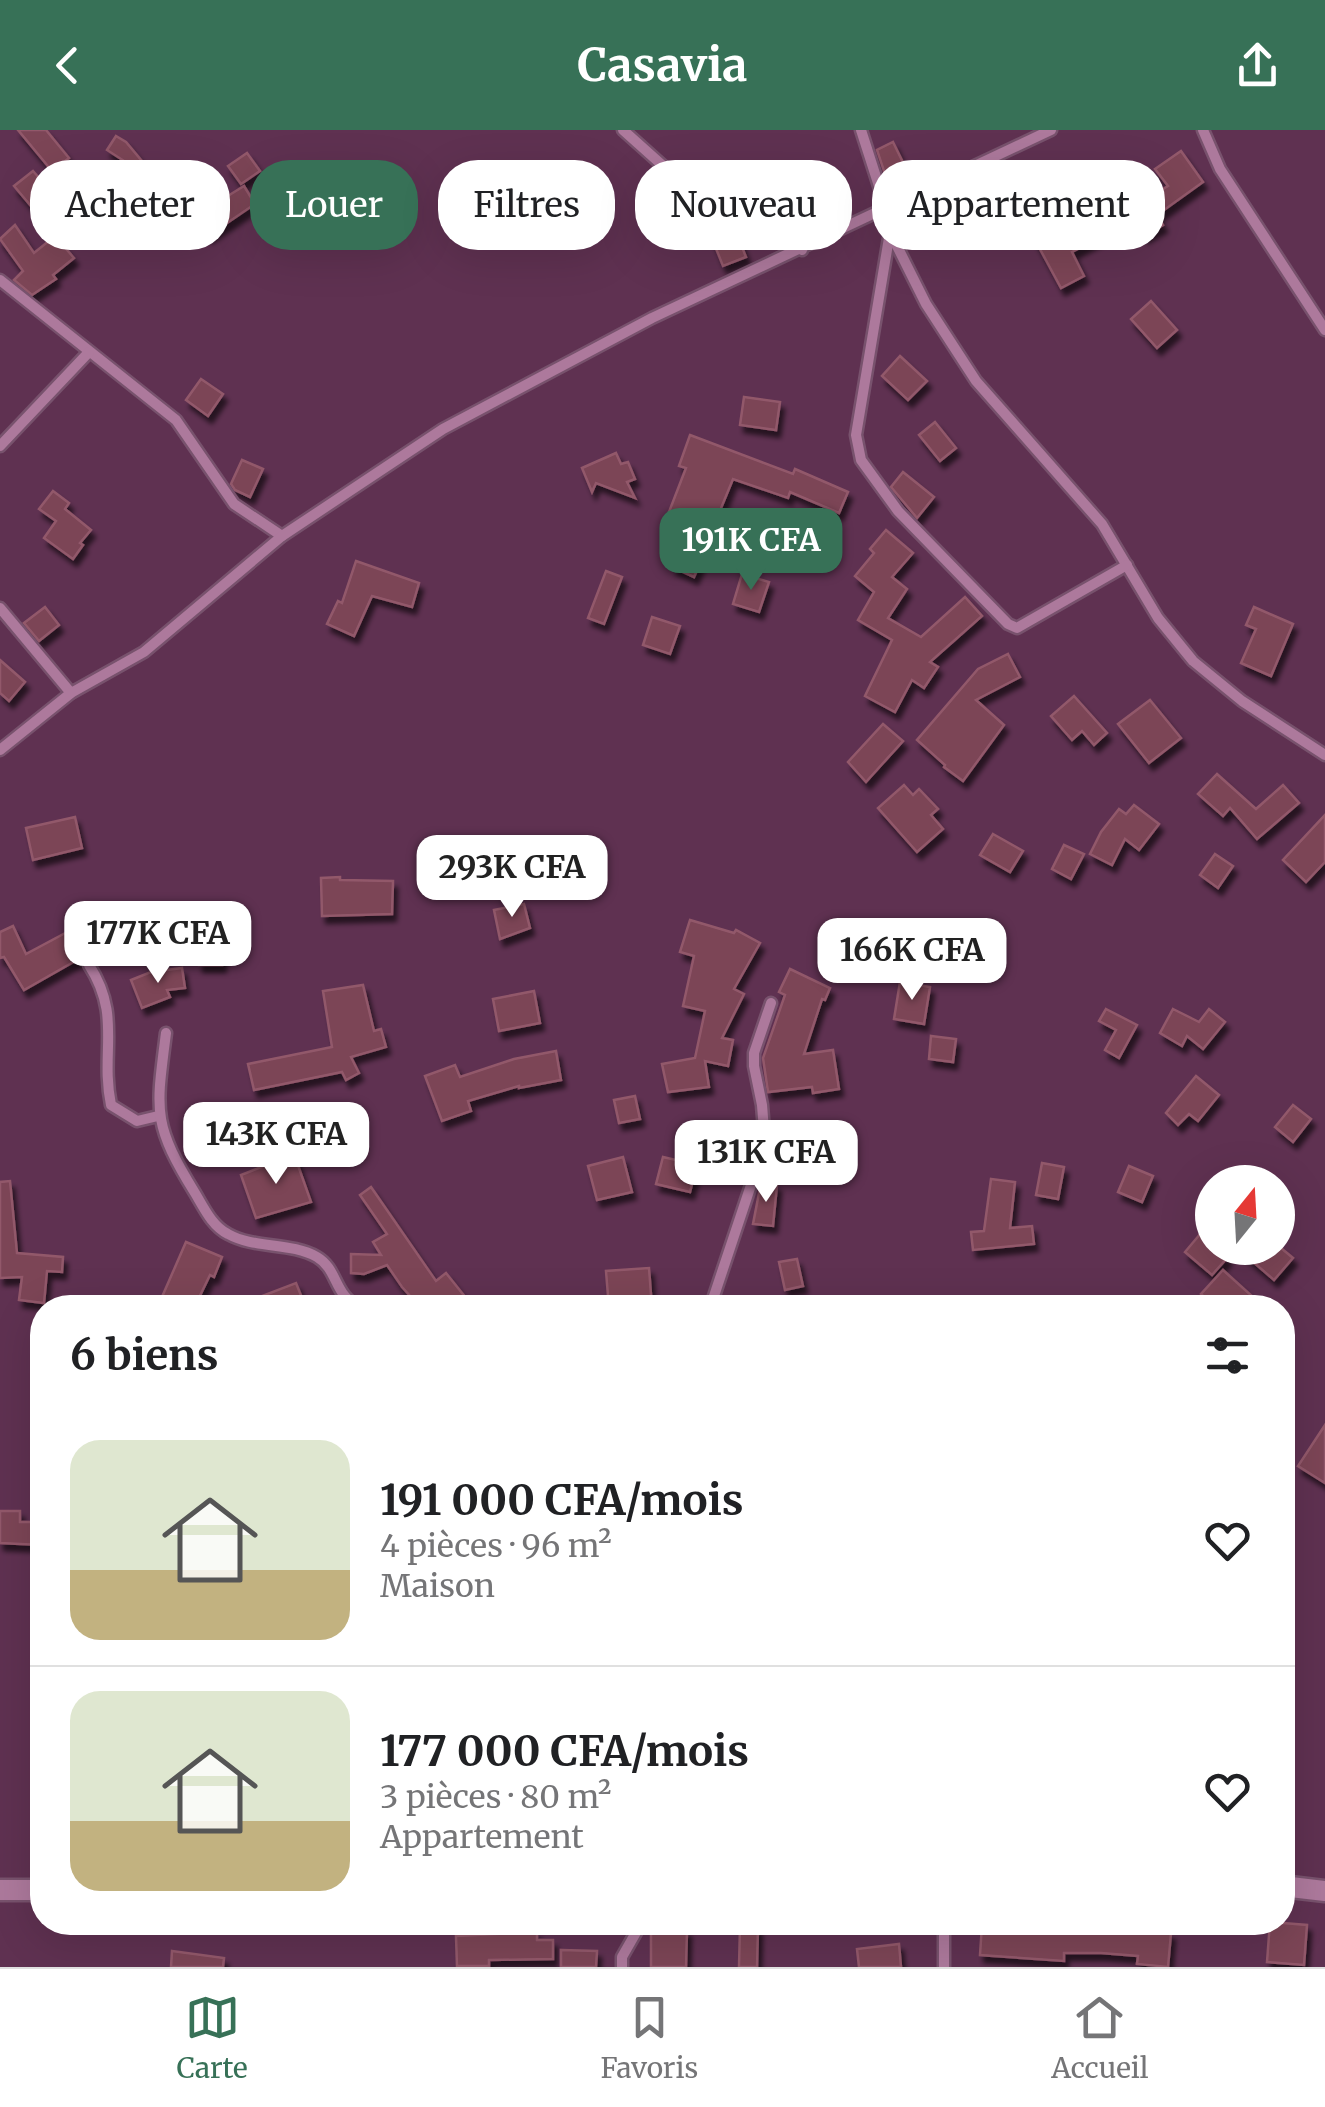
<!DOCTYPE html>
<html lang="fr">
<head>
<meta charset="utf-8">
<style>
  body { margin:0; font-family:Merriweather,serif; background:#f6f6f6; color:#202124; height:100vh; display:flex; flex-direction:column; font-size:38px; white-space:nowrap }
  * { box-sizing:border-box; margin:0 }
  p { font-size:32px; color:#757577 }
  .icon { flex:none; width:55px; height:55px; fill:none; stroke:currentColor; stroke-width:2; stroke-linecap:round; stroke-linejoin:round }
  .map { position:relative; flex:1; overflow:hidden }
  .details { position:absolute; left:30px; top:1165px; width:1265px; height:640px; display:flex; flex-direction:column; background:#fff; border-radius:40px; box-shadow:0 10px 40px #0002 }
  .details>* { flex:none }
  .guide { position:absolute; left:30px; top:30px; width:1265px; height:90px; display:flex; gap:20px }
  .needle { width:65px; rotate:18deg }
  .controls { position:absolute; left:1195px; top:1035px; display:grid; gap:20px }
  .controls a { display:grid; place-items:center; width:100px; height:100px; border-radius:50%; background:#fff; box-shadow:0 10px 40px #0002; font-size:50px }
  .price { position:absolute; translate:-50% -85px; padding:0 22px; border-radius:20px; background:#fff; color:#222; font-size:32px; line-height:65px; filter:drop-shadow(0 2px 5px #0008) }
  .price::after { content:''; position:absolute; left:50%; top:60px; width:30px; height:22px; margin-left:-15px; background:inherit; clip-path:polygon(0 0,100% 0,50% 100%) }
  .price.active { background:#377157; color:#fff }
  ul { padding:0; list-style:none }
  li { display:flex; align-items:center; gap:30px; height:250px; padding:0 40px }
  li+li { border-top:2px solid #e0e0e0 }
  li span { display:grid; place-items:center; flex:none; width:280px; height:200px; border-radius:30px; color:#555 }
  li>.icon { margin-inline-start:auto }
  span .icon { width:120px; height:120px; fill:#fffc; stroke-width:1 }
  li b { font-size:42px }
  h2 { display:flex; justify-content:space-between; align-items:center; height:120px; padding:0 40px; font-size:42px }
  .tag { padding:0 35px; border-radius:40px; background:#fff; box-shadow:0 10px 40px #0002; font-size:35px; line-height:90px }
  .tag.active { background:#377157; color:#fff }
  header { display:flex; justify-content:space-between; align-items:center; height:130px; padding:0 40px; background:#377157; color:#fff; font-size:45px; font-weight:700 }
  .menu { display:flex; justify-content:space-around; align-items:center; height:140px; border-top:2px solid #e0e0e0; background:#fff; font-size:28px; color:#757577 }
  .menu a { display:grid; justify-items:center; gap:5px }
  .menu .active { color:#377157 }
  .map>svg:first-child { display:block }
  .building { fill:#7b4456; stroke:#92596b; stroke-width:2.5; filter:url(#shadow) }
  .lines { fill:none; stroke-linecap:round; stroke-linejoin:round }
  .minor-casing { stroke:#78526d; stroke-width:15 }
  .secondary-casing { stroke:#78526d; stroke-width:25 }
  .minor { stroke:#ad799c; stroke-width:10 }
  .secondary { stroke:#ad799c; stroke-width:20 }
</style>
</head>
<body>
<header><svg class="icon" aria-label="back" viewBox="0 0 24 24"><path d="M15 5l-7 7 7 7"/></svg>Casavia<svg class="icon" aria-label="share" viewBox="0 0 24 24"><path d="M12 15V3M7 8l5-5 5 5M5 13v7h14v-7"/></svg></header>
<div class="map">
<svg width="1325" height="1837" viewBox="0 0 1325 1837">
  <defs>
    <filter id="shadow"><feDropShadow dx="4" dy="7" stdDeviation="2.5" flood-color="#0009"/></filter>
  </defs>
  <rect width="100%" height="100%" fill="#5f3151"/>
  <g class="building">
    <path d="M18,0H46L69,28L52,41Z"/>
    <path d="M116,6L126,12L157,49L155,51L107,20Z"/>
    <path d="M893,12L914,55L892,65L877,20Z"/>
    <path d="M1181,21L1203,52L1157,85L1163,95L1144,106L1110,50L1127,44L1141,73L1168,56L1155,39Z"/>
    <path d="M247,23L260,41L241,54L228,36Z"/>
    <path d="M125,38L182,74L165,101L122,73L114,80L98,60Z"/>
    <path d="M508,38L528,85L513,91L493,44Z"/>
    <path d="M33,41L55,66L36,82L14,56Z"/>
    <path d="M1032,49L1074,102L1098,90L1105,105L1072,122L1084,146L1061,158L1035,110L1004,72Z"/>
    <path d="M244,56L255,74L208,106L199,92L226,73L223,69Z"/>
    <path d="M728,82L746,127L723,136L705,91Z"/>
    <path d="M15,95L34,123L55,106L74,128L53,145L56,149L32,165L14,150L23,141L0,109Z"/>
    <path d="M1151,171L1177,200L1157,218L1131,189Z"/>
    <path d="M900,226L927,251L908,270L882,246Z"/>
    <path d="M201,249L223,264L208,286L186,270Z"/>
    <path d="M744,267L780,272L776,300L740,295Z"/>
    <path d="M935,292L956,318L940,331L919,305Z"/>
    <path d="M690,305L793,344L795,339L848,362L839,383L790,362L788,368L733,349L719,383L737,392L728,411L714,405L716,401L669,382L686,338L679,336Z"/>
    <path d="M616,323L621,334L628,332L635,349L627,352L635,368L596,353L592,362L582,338Z"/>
    <path d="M242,330L263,339L250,367L235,360L231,354Z"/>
    <path d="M903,342L934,367L917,388L891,357Z"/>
    <path d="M53,361L69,373L65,379L91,400L80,413L83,415L73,429L44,408L56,391L39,379Z"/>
    <path d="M886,400L913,423L892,447L907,459L888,488L921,507L965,467L982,486L930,532L938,537L924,558L912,550L895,582L865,566L892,510L858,490L874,462L855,446L874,423L870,419Z"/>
    <path d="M682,417L703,427L694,447L672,437Z"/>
    <path d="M356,431L419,453L412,477L372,466L354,506L327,494L338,471L342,473Z"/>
    <path d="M606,441L622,447L604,494L588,488Z"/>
    <path d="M742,444L769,452L759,482L733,474Z"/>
    <path d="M45,477L59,495L39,511L24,493Z"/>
    <path d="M1254,477L1293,494L1271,546L1241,533L1256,499L1246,495Z"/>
    <path d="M652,487L680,496L670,524L643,515Z"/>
    <path d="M1008,524L1020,547L976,570L1004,595L963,651L944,637L945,635L917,610L978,539Z"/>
    <path d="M0,530L25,552L9,571L0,563Z"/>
    <path d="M1074,566L1107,603L1094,615L1082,601L1072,610L1051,586Z"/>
    <path d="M1150,570L1181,608L1149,633L1118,594Z"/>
    <path d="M883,594L903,611L866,652L848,632Z"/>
    <path d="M1217,644L1256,679L1283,655L1299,673L1257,709L1230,678L1223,686L1198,664Z"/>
    <path d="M904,655L913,665L919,659L938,679L931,685L943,699L917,722L878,678Z"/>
    <path d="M1134,675L1159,694L1139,720L1125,709L1112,735L1090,724L1101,702L1119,679L1126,684Z"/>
    <path d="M1325,685V732L1306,752L1283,730Z"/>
    <path d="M75,687L82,718L33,730L26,698Z"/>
    <path d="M993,704L1023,721L1010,742L980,725Z"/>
    <path d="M1064,715L1084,724L1071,749L1052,739Z"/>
    <path d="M1215,724L1233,736L1218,758L1200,745Z"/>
    <path d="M340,747V750L393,751L392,784L322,786L321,748Z"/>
    <path d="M524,774L530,798L500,809L494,780Z"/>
    <path d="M186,784L193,806L170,813L163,791Z"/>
    <path d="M690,790L734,803L736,800L760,813L734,859L744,864L722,908L733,910L728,936L705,931L709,957L668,962L662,934L695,928L705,881L683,876L694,826L680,822Z"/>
    <path d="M86,792L98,818L24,860L4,827L0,828V802L13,796L26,824Z"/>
    <path d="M199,811H221L222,835H199Z"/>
    <path d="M182,838L185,858L167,860L170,867L142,878L131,850L151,842Z"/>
    <path d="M790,839L830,858L825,870L822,869L804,924L833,920L839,959L813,963L812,957L768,962L763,928L785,865L779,862Z"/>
    <path d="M900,852L930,857L924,894L894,889Z"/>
    <path d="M363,855L374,901L381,899L386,917L351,927L359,943L346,950L342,942L254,960L248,934L332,917L323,861Z"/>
    <path d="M534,861L540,893L499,901L493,869Z"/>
    <path d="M1106,879L1137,895L1119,928L1105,920L1116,900L1099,891Z"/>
    <path d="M1173,879L1199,892L1209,879L1225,892L1203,919L1187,906L1182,916L1160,903Z"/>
    <path d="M931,906L956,909L953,932L929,929Z"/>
    <path d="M556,921L561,950L519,958V956L468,971L471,981L442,991L425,946L455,935L460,947L514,929Z"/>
    <path d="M1196,946L1219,965L1198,991L1189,984L1178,995L1166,983Z"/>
    <path d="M635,966L640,989L619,993L614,970Z"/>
    <path d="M1293,975L1311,989L1293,1012L1275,997Z"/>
    <path d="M294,1024L311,1072L256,1088L241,1045Z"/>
    <path d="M623,1027L632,1062L597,1070L588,1036Z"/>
    <path d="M663,1027L697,1035L690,1062L656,1054Z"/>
    <path d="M1042,1033L1064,1037L1058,1069L1036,1065Z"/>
    <path d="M1129,1036L1153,1046L1142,1072L1118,1062Z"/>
    <path d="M991,1049L1015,1052L1010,1098L1032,1096L1034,1114L973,1120L971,1102L984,1101Z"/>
    <path d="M10,1051L17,1123L63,1127L62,1142L47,1141L44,1173L19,1170L22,1147L0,1148V1052Z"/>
    <path d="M761,1053L777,1055L773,1096L753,1094Z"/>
    <path d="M371,1057L436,1151L446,1143L474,1178H421L402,1157L387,1135L364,1144L351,1143V1124L381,1125L373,1112L387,1104L360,1065Z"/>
    <path d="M1201,1103L1212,1113V1118L1228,1127L1212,1145L1185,1122Z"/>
    <path d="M186,1112L222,1127L214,1147L210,1145L194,1178H184L162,1167Z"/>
    <path d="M1237,1118H1281L1293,1128L1274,1150Z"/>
    <path d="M797,1129L803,1156L785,1160L779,1132Z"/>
    <path d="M649,1138L652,1178H609L606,1141Z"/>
    <path d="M1223,1140L1253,1167L1243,1178H1216L1201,1164Z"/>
    <path d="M296,1153L306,1178H236V1176Z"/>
    <path d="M1325,1295V1353L1298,1336Z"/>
    <path d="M0,1381H20V1392H42V1415L0,1413Z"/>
    <path d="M1270,1792L1307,1795L1304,1835L1267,1832Z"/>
    <path d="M982,1795L1171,1803L1168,1837L1137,1834L1138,1826L1101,1823H1064V1831L980,1825Z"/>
    <path d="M740,1796L758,1797L757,1837H739Z"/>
    <path d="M651,1799L687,1800L686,1837H651Z"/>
    <path d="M537,1802V1810H553V1829L489,1830V1836H457L456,1806Z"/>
    <path d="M899,1814L901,1837H859L857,1819Z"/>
    <path d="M561,1820L597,1821L596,1837H561Z"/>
    <path d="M172,1821L224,1828L223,1837H171Z"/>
  </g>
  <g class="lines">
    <g class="minor-casing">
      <g id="minor">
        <path d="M623,0L671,43L696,53L751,60L766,73L802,120"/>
        <path d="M861,0L886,78L890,102L926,174L976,251L1102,394L1158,488L1193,531L1242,571L1325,625"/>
        <path d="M1203,0L1220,39L1325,200"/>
        <path d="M890,102L856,305L861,330L898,381L1008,494L1017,498L1127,435"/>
        <path d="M0,150L176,290L234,374L282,406"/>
        <path d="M0,316L89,222"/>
        <path d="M0,478L71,563"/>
        <path d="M0,620L71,563L144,522L282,406L443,299L652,188L1051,0"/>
        <path d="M89,835C122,886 100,921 111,975L137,991L158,986"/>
        <path d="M166,903C156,982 152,993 195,1063C204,1078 212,1096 228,1104C255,1119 291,1112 317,1127C339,1140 333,1166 361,1178"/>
        <path d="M394,1178H409"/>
        <path d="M710,1178L765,1013L762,975L754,936V923L771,873"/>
        <path d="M622,1837V1827L642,1792"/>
        <path d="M944,1837V1792"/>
      </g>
    </g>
    <g class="secondary-casing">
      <g id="secondary">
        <path d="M1282,1756L1325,1761"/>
        <path d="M0,1760H42"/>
      </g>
    </g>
    <use href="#minor" class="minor"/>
    <use href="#secondary" class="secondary"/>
  </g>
</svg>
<div class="controls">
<a><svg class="needle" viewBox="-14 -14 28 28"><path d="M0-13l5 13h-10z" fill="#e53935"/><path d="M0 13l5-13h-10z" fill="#757577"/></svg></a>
</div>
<b class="price active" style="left:751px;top:463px">191K CFA</b>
<b class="price" style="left:512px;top:790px">293K CFA</b>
<b class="price" style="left:158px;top:856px">177K CFA</b>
<b class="price" style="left:912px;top:873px">166K CFA</b>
<b class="price" style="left:276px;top:1057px">143K CFA</b>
<b class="price" style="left:766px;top:1075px">131K CFA</b>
<div class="guide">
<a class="tag">Acheter</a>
<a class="tag active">Louer</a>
<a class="tag">Filtres</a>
<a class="tag">Nouveau</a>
<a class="tag">Appartement</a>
</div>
<section class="details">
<h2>6 biens<svg class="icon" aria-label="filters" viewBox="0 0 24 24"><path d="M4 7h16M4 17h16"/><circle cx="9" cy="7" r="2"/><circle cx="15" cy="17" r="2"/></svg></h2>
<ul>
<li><span style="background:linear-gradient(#dfe7d0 65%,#c2b280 0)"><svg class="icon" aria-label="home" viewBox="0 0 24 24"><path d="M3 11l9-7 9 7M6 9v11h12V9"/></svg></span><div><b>191 000 CFA/mois</b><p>4 pièces · 96 m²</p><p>Maison</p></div><svg class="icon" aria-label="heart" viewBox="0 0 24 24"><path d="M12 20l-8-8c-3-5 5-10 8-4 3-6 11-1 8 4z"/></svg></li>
<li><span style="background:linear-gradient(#dfe7d0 65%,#c2b280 0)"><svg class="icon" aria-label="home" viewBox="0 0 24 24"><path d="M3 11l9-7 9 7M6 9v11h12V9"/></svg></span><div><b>177 000 CFA/mois</b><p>3 pièces · 80 m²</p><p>Appartement</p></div><svg class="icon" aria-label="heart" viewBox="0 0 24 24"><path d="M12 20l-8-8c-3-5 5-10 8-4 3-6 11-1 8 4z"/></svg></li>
</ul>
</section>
</div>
<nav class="menu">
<a class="active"><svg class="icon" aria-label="map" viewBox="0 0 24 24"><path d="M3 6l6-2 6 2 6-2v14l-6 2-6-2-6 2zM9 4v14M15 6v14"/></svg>Carte</a>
<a><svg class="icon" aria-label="saved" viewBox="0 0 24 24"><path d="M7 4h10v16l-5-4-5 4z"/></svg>Favoris</a>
<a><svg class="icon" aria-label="home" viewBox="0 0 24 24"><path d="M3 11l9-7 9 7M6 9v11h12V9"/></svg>Accueil</a>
</nav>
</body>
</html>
